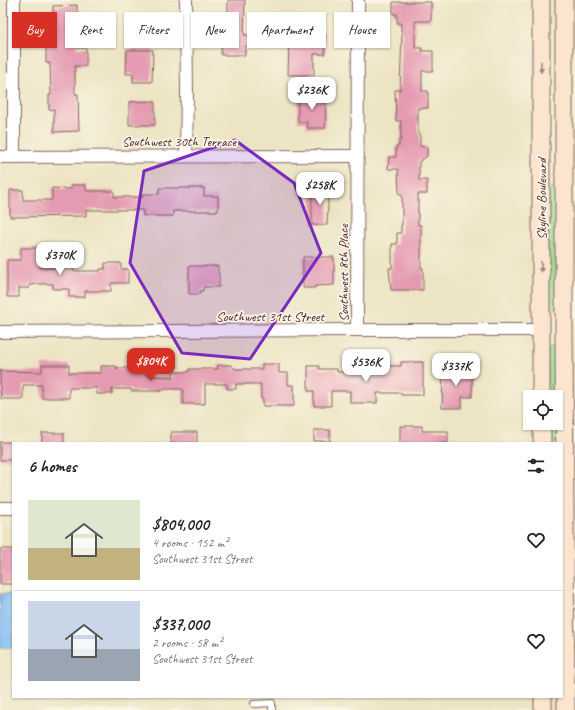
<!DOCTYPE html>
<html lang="en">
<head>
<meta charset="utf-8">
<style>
  body { margin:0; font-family:Caveat,sans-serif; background:#f2f2f2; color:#222; height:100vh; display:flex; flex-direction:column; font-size:15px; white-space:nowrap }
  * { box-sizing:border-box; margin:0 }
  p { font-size:13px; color:#767676 }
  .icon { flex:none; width:22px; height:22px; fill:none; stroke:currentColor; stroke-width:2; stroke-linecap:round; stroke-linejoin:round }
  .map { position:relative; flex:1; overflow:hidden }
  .side { position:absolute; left:12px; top:442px; width:551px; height:256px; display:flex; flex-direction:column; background:#fff; border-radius:0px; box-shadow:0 1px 3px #0004 }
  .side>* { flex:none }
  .banner { position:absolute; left:12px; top:12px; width:551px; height:36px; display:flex; gap:8px }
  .fabs { position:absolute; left:523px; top:390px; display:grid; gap:8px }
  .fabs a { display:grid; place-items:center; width:40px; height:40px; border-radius:0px; background:#fff; box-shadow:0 1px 3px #0004; font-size:20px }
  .price { position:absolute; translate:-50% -34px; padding:0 9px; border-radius:8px; background:#fff; color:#222; font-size:13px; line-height:26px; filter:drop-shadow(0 1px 2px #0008) }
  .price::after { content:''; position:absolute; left:50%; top:24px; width:12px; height:9px; margin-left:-6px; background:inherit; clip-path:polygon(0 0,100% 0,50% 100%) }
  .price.selected { background:#d93025; color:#fff }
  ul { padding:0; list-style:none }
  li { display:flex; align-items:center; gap:12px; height:100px; padding:0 16px }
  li+li { border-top:1px solid #e0e0e0 }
  li span { display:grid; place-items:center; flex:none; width:112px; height:80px; border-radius:0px; color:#555 }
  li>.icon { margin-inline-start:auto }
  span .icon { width:48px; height:48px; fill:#fffc; stroke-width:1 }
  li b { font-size:17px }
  h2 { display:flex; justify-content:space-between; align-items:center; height:48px; padding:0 16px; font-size:17px }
  .tag { padding:0 14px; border-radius:0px; background:#fff; box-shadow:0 1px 3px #0004; font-size:14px; line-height:36px }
  .tag.selected { background:#d93025; color:#fff }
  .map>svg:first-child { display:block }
  .green { fill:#99db92; stroke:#727d5e }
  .water { fill:#80bef4; stroke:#656e90 }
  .building { fill:#e49ab1 }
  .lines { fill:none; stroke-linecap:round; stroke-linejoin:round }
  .lane-casing { stroke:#836460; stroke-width:8 }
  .street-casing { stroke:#836460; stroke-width:14 }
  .secondary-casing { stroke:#836460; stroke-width:19 }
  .lane { stroke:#fff; stroke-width:6 }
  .street { stroke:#fff; stroke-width:12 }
  .secondary { stroke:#fce5cf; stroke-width:17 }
  .oneway { fill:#a3827d }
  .marked { fill:#7b2cbf; fill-opacity:0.2; stroke:#7b2cbf; stroke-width:3; stroke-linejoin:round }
  .labels { text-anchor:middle; stroke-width:3.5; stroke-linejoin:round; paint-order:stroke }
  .street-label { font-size:14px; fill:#4a1f2b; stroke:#fcf5e5 }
</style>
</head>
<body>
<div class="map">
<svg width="575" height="710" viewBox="0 0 575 710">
  <rect width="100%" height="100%" fill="#fcf5e5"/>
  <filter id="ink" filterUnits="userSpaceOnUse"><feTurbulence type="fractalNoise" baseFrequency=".025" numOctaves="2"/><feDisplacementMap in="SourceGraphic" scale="8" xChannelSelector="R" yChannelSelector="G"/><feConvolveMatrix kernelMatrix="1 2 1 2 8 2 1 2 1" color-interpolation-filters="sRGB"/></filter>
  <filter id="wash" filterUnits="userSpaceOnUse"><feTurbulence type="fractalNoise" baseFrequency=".012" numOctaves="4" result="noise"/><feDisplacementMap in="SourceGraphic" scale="16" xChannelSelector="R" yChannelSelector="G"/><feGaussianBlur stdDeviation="0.9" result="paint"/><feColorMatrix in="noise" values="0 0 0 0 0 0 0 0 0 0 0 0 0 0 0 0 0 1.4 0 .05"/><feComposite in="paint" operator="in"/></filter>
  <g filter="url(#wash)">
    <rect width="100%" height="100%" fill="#ece4c3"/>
    <g class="green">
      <path d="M554,187L556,188L558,305L555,310H554L548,299V191L550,188Z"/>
      <path d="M554,346L555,347L557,350L558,443H548V423H556V397H548L547,353L551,347Z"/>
    </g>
    <rect class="water" x="0" y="594" width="13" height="54"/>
    <g id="blocks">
      <g class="building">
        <path d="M228,0H245L244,35H251V46H245V55H221L222,26H228Z"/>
        <path d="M393,2H431V21H415V48H422V51H433V71H422V91H428V108H418V134H420V146L427,147V156L419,162V180H427V194H418V225H421V268H423V290H391L389,268H392V244H397V233H401V225H402V194H399L398,169H388L389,157H396V146H399V140H401V121H396L395,90H400L402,31H401V23H397V14H393Z"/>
        <path d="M77,5V48H86V66H75V94H78L79,131L54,132V109L49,110V95H51L50,63H46V24H53V6Z"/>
        <path d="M310,32H325V54H314V75H288L289,41H310Z"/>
        <path d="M127,50H153L152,82H133V74H126Z"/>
        <path d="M298,96L326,97L325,128H307V122H298Z"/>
        <path d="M155,101V125H129V102Z"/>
        <path d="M71,185H86V191H114V197H143V194H159V188H204V196H218V211H173V216H143V210H86V216L10,217V190H23V200H52V188L71,189Z"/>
        <path d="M312,188H327L328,206L327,225H312Z"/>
        <path d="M21,248H40V268H73V271H100V269H105V263H121V269H128V283H111V291H85V297H69V289H53V284H34V285H29V288H19V297H7V260H21Z"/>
        <path d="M303,257H334V285L315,286V288H303Z"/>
        <path d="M189,266H218V273H219V287H203V291H200V294H189Z"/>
        <path d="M401,362H423V395H401V393H377V403H350V391H331V406H314V391H308V366H319V369H337V372H360V371H372V366H401Z"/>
        <path d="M262,364H279V373H288V385H294V406H263V399H261V384H236V389H227V384H205V404H183V389H161V391H131V389H112V394H97V388H69V398H42V385H23V399H1L0,371L42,372V365H69V373H101V366H116V368H146V376L173,377V372H189V369H218V365H231L235,369H262Z"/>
        <path d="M451,368H472V397H462V408H442L443,371H451Z"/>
        <path d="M400,426H422V431H448V443H400Z"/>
        <rect x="314" y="430" width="16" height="11"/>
        <rect x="171" y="432" width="26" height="11"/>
        <rect x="42" y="433" width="22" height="10"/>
        <rect x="0" y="442" width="13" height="18"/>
        <rect x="0" y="549" width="13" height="35"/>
      </g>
    </g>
  </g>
  <g filter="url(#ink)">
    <use href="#blocks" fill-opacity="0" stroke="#836460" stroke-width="1"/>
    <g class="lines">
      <g class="lane-casing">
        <path id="lane" d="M254,704L272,703V710"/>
      </g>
      <g class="street-casing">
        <g id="street">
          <path d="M14,0V157"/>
          <path d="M186,156L187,93L186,0"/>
          <path d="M0,157L358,156"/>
          <path d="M357,330L358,0"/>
          <path d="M0,332L357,330H541"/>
          <path d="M0,508H13"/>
        </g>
      </g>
      <g class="secondary-casing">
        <g id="secondary">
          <path d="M541,0V397"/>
          <path d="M564,0V330L566,710"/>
          <path d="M542,423V443"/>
          <path d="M543,697V710"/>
        </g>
      </g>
      <use href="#lane" class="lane"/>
      <use href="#street" class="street"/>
      <use href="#secondary" class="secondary"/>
    </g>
    <defs><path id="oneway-solid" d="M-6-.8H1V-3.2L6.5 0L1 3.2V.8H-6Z"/></defs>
    <g class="oneway">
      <use href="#oneway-solid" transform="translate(541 67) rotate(90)"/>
      <use href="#oneway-solid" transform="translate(541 267) rotate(90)"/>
    </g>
  </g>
  <path class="marked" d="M235,140L294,183L321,253L250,359L182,353L130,263L144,171Z"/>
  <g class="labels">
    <g class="street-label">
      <text x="179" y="146">Southwest 30th Terrace</text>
      <text transform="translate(541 199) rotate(-90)" y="5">Skyline Boulevard</text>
      <text transform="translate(343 273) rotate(-90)" y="5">Southwest 8th Place</text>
      <text x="270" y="321">Southwest 31st Street</text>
    </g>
  </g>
</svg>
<div class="fabs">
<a><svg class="icon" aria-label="locate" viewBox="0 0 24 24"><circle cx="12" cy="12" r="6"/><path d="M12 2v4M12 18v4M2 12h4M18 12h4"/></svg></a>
</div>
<b class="price" style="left:312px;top:111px">$236K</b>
<b class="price" style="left:320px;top:206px">$258K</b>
<b class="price" style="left:60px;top:276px">$370K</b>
<b class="price selected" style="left:151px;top:382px">$804K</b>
<b class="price" style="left:366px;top:383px">$536K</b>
<b class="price" style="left:456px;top:387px">$337K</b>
<div class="banner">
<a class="tag selected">Buy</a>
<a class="tag">Rent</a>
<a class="tag">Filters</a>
<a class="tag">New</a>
<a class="tag">Apartment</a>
<a class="tag">House</a>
</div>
<section class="side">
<h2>6 homes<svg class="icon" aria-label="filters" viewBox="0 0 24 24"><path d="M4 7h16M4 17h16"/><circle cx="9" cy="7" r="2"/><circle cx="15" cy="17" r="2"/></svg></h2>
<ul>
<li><span style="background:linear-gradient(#dfe7d0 60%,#c2b280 0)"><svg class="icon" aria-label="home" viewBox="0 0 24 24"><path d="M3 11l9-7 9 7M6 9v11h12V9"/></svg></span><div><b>$804,000</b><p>4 rooms · 152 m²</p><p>Southwest 31st Street</p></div><svg class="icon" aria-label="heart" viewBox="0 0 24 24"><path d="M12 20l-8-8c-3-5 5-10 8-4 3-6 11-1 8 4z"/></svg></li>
<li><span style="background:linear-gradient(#c9d6e8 60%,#9aa5b1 0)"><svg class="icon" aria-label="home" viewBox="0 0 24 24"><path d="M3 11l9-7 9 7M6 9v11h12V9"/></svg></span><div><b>$337,000</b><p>2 rooms · 58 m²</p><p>Southwest 31st Street</p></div><svg class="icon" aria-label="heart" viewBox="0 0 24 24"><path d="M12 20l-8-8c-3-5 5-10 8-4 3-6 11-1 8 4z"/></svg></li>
</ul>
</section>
</div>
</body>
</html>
